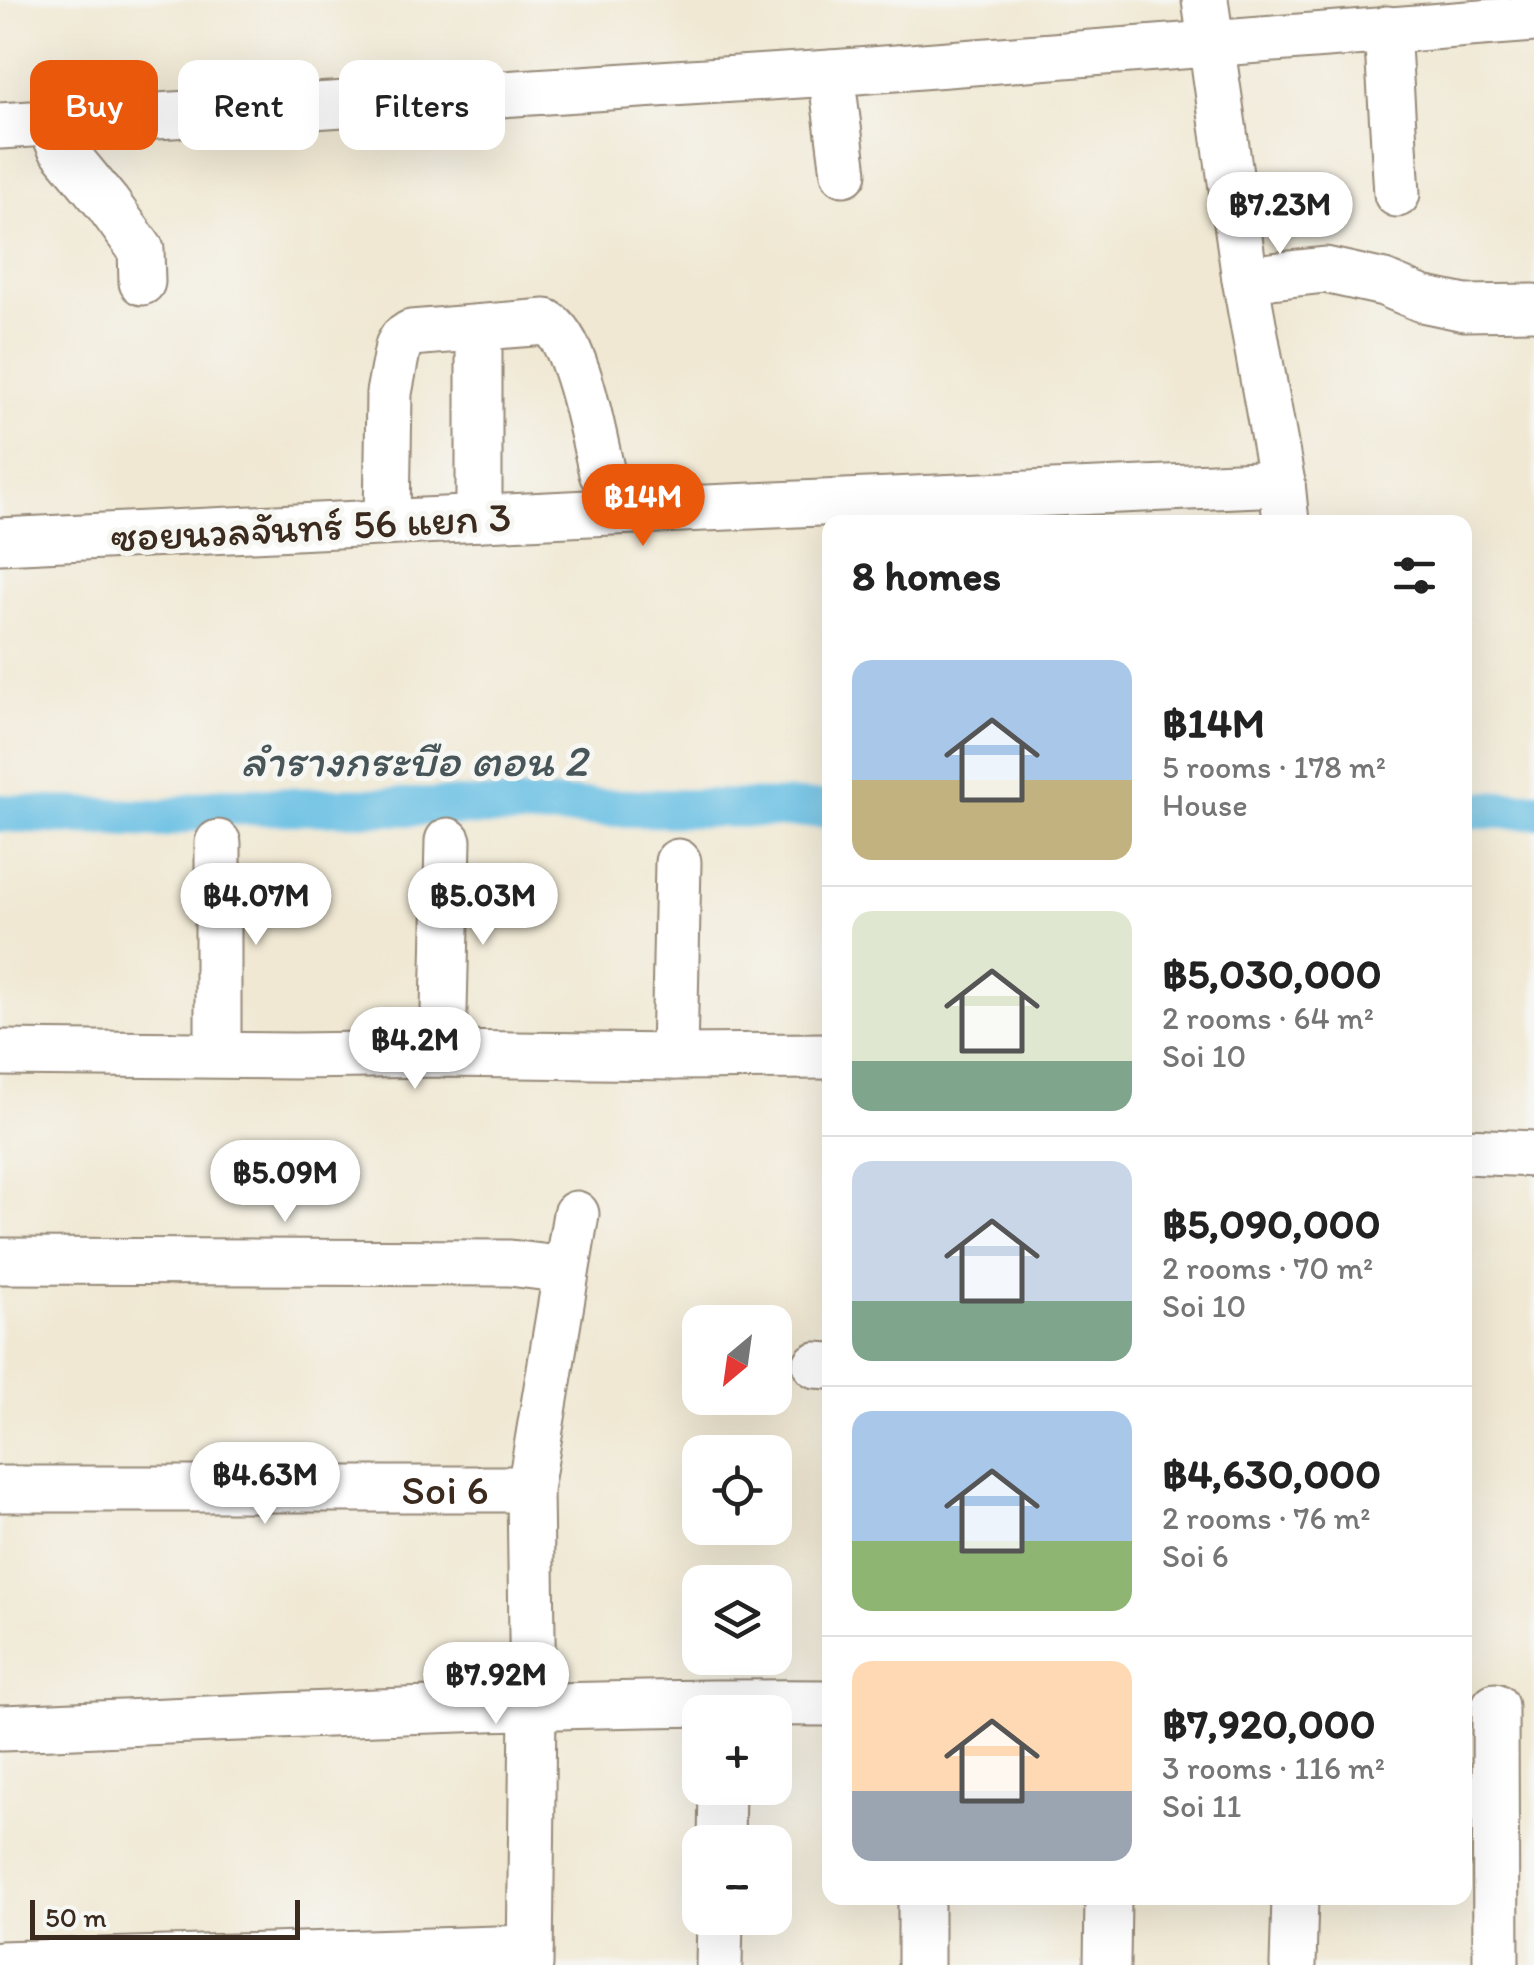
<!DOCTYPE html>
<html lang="en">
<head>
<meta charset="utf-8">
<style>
  body { margin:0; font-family:Itim,"Playpen Sans Thai",sans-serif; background:#f2f2f2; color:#222; height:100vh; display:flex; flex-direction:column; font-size:38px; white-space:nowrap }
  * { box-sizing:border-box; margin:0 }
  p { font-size:32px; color:#767676 }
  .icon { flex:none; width:55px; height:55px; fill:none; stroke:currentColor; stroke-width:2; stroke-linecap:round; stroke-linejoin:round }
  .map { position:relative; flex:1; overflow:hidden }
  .side { position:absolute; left:822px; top:515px; width:650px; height:1390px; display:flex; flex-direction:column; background:#fff; border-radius:20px; box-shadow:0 10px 40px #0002 }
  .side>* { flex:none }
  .hud { position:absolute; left:30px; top:60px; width:642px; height:90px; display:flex; gap:20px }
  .needle { width:65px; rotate:209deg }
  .controls { position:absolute; left:682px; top:1305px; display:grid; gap:20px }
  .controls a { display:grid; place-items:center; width:110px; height:110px; border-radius:20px; background:#fff; box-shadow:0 10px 40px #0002; font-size:50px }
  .scale { position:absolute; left:30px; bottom:25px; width:270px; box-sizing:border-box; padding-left:10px; border:5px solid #3b2a1e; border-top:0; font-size:28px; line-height:35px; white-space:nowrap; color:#3b2a1e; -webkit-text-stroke:8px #f6f6f2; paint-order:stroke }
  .price { position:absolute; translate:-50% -85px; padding:0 22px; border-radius:35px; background:#fff; color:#222; font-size:32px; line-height:65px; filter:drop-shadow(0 2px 5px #0008) }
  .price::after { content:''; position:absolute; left:50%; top:60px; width:30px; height:22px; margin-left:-15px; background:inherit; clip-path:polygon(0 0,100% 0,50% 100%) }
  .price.selected { background:#ea580c; color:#fff }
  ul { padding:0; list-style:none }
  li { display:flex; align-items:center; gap:30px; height:250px; padding:0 30px }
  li+li { border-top:2px solid #e0e0e0 }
  li span { display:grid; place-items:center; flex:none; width:280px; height:200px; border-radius:20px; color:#555 }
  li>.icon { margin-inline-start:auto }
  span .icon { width:120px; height:120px; fill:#fffc; stroke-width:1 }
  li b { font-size:42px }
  h2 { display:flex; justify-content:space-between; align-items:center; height:120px; padding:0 30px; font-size:42px }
  .chip { padding:0 35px; border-radius:20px; background:#fff; box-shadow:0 10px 40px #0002; font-size:35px; line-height:90px }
  .chip.selected { background:#ea580c; color:#fff }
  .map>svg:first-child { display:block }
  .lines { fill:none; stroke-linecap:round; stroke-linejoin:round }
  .canal { stroke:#65bee3; stroke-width:38 }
  .minor-casing { stroke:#968978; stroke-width:49 }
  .minor { stroke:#fff; stroke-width:45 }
  .labels { text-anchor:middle; stroke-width:10; stroke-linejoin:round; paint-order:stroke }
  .street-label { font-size:42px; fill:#3b2a1e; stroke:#f6f6f2 }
  .water-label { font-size:45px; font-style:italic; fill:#485659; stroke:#f6f6f2 }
</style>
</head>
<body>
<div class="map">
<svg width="1534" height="1965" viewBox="0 0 1534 1965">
  <rect width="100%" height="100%" fill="#f6f6f2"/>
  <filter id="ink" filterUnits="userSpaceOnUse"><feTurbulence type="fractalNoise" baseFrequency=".01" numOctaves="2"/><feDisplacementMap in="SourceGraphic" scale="20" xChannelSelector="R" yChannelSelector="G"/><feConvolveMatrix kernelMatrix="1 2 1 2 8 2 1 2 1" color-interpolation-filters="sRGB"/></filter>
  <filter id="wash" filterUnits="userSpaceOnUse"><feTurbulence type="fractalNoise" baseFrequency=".0048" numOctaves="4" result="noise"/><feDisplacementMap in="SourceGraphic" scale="40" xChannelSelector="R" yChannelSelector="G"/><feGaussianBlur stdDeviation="2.25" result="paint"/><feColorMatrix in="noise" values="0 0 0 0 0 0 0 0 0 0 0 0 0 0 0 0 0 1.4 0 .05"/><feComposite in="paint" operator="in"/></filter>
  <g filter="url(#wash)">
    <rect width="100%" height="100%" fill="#f0e8d3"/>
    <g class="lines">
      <g class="canal">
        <path d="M1465,810H1534"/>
        <path d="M0,813L162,819L221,806L830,809"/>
      </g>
    </g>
  </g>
  <g filter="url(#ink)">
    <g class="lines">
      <g class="minor-casing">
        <g id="minor">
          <path d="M1205,0L1245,279L1282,483L1286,522"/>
          <path d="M1387,29L1397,194"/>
          <path d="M831,73L844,173"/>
          <path d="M50,123L60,146L107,203L141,250L142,282"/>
          <path d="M0,126L831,73L1534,19"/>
          <path d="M1245,279L1325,270L1384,283L1422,299L1465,308L1534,307"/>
          <path d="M479,328V518"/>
          <path d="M387,520L389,393L398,346L402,339L411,333L546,322C578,339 593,437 602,473"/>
          <path d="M0,541C427,518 855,503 1282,483"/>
          <path d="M0,1053L295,1056L443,1054L674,1057L830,1056"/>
          <path d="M218,1054V843"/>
          <path d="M443,1054L448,841"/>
          <path d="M674,1057L678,862"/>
          <path d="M1465,1151L1534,1154"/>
          <path d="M0,1261L510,1263L565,1270"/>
          <path d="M816,1365L830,1366"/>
          <path id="s1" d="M0,1489H530"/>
          <path d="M1495,1706L1496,1965"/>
          <path d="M0,1728C276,1717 553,1701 830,1703"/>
          <path d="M721,1842L722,1788"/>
          <path d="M921,1898V1965"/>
          <path d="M0,1964L530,1948"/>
          <path d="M530,1965L533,1708L530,1489L576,1214"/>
          <path d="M719,1965L720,1918"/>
          <path d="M1107,1965L1108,1898"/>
          <path d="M1293,1965L1295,1898"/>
        </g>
      </g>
      <use href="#minor" class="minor"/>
    </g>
  </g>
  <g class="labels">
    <g class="street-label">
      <text transform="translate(311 526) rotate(-3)" y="15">ซอยนวลจันทร์ 56 แยก 3</text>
      <text dy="15" stroke="none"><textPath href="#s1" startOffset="445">Soi 6</textPath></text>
    </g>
    <g class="water-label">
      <text x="414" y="776">ลำรางกระบือ ตอน 2</text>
    </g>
  </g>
</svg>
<div class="controls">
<a><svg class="needle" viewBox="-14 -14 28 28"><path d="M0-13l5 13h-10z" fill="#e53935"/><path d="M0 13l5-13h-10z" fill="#767676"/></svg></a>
<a><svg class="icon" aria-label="locate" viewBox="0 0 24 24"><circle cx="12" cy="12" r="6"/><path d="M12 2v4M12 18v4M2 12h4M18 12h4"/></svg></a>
<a><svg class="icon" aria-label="layers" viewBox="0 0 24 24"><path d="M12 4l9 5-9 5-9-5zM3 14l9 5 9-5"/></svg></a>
<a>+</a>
<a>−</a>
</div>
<div class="scale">50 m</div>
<b class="price" style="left:1280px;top:257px">฿7.23M</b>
<b class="price selected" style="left:643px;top:549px">฿14M</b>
<b class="price" style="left:256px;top:948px">฿4.07M</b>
<b class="price" style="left:483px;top:948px">฿5.03M</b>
<b class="price" style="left:415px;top:1092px">฿4.2M</b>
<b class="price" style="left:285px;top:1225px">฿5.09M</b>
<b class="price" style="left:265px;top:1527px">฿4.63M</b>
<b class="price" style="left:496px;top:1727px">฿7.92M</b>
<div class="hud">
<a class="chip selected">Buy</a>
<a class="chip">Rent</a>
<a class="chip">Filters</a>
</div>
<section class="side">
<h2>8 homes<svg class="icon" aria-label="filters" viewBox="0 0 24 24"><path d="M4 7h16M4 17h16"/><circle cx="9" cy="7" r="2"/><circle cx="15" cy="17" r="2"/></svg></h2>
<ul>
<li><span style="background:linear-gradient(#a9c7e8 60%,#c2b280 0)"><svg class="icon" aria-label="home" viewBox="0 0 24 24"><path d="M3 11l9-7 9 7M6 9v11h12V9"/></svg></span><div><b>฿14M</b><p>5 rooms · 178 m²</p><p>House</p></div></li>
<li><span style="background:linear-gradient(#dfe7d0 75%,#7fa58c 0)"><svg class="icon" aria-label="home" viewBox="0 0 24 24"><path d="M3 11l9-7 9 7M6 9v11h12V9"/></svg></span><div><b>฿5,030,000</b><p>2 rooms · 64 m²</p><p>Soi 10</p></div></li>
<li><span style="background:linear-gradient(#c9d6e8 70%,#7fa58c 0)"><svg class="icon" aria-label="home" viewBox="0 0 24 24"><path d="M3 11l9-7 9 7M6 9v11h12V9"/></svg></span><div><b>฿5,090,000</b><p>2 rooms · 70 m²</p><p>Soi 10</p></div></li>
<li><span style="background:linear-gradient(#a9c7e8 65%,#8fb573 0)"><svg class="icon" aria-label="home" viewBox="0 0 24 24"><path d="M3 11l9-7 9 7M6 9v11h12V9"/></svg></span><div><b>฿4,630,000</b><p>2 rooms · 76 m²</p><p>Soi 6</p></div></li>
<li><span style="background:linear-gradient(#ffd9b3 65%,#9aa5b1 0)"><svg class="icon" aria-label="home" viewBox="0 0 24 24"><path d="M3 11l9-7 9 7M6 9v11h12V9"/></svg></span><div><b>฿7,920,000</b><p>3 rooms · 116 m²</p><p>Soi 11</p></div></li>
</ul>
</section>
</div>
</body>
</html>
